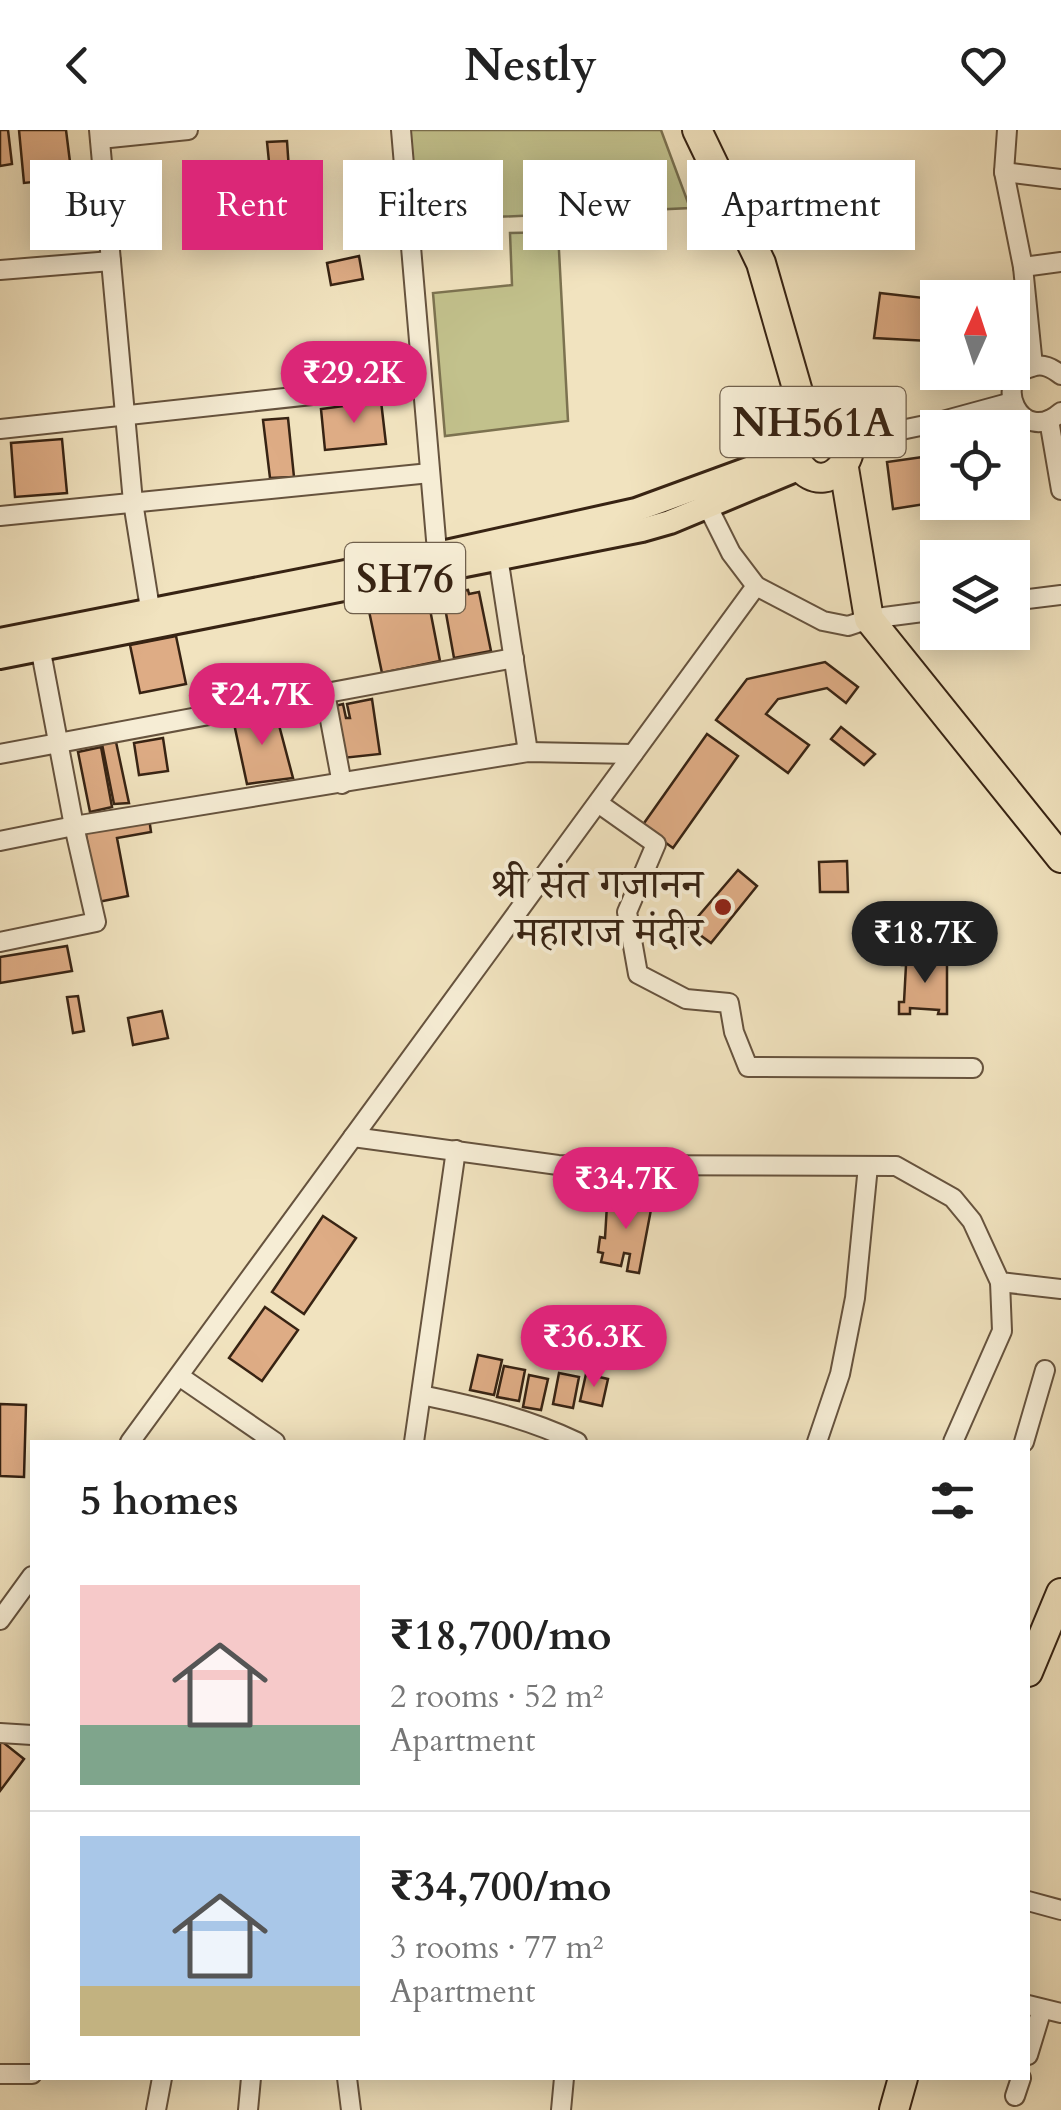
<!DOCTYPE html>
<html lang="en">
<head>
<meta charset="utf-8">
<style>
  body { margin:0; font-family:Cardo,"Noto Serif Devanagari",serif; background:#f6f6f6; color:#222; height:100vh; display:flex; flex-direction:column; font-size:38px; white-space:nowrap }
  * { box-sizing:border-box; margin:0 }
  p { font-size:32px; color:#767676 }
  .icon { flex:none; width:55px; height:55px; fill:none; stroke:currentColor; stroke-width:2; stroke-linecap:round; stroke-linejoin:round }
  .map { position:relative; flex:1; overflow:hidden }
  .side { position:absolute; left:30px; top:1310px; width:1000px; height:640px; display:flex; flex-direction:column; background:#fff; border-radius:0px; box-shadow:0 5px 25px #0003 }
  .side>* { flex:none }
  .banner { position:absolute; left:30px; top:30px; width:1002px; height:90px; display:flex; gap:20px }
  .needle { width:65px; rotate:3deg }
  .fabs { position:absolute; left:920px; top:150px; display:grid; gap:20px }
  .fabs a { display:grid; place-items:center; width:110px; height:110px; border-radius:0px; background:#fff; box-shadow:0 5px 25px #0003; font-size:50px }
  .price { position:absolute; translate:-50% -85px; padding:0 22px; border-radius:35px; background:#db2777; color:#fff; font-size:32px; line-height:65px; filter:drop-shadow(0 2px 5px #0008) }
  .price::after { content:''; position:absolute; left:50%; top:60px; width:30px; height:22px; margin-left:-15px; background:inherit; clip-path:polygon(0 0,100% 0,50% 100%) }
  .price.selected { background:#222; color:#fff }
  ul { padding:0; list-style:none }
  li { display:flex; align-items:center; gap:30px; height:250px; padding:0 50px }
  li+li { border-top:2px solid #e0e0e0 }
  li span { display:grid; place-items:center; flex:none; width:280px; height:200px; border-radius:0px; color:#555 }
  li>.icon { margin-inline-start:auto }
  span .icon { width:120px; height:120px; fill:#fffc; stroke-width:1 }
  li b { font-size:42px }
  h2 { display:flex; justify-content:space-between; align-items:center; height:120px; padding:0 50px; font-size:42px }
  .tag { padding:0 35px; border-radius:0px; background:#fff; box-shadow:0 5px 25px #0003; font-size:35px; line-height:90px }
  .tag.selected { background:#db2777; color:#fff }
  header { display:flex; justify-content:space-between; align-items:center; height:130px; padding:0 50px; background:#fff; font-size:45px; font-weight:700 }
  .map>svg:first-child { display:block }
  .green { fill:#c2c18c; stroke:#7c7250; stroke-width:2.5 }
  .building { fill:#deac85; stroke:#372313; stroke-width:2.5 }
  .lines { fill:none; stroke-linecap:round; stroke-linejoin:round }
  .minor-casing { stroke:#66533e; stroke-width:22 }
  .major-casing { stroke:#372313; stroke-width:28 }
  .highway-casing { stroke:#372313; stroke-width:32 }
  .minor { stroke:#f6edd5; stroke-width:18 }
  .major { stroke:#f1e3bf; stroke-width:22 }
  .highway { stroke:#f1e3bf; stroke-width:28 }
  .poi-dot { fill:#8f2418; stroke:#f6edd5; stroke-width:4 }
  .labels { text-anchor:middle; stroke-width:8; stroke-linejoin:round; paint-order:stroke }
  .shield { fill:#f6edd5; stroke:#70604d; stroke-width:2.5 }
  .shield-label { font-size:40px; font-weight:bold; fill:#372313 }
  .poi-label { font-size:42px; fill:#372313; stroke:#f6edd5; text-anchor:end }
</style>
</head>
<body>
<header><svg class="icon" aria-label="back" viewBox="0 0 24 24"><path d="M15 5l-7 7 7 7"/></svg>Nestly<svg class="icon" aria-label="heart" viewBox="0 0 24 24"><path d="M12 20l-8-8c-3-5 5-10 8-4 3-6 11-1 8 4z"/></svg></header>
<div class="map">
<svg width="1061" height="1980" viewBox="0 0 1061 1980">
  <rect width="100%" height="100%" fill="#f1e3bf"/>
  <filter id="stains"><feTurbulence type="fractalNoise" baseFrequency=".002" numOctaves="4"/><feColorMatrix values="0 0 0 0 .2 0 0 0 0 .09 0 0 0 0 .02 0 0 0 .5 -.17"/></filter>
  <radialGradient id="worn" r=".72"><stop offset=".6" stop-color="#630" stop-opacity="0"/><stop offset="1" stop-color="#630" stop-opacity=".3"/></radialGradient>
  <g class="green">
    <path d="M408,0H661L690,78L409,91Z"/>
    <path d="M558,102L568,291L445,306L433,163L512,155L510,103Z"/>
  </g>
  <g class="building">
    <path d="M0,0H8L12,34L0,36Z"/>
    <path d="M19,0H66L72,48L24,53Z"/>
    <path d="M287,11L291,70L273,72L267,12Z"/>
    <path d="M359,126L363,149L331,155L327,133Z"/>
    <path d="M880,163L933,169L929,211L874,208Z"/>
    <path d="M935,167L940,168H938V200L934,199Z"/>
    <path d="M381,271L386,314L325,320L321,279Z"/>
    <path d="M288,288L294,347L270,348L263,290Z"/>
    <path d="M62,309L67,363L15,367L11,313Z"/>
    <path d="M937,325L938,372L893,379L887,332Z"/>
    <path d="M468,460L469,464L479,462L491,521L454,528L444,472L456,470L454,462Z"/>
    <path d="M428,469L440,531L382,543L369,481Z"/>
    <path d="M176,506L186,554L140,563L130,515Z"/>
    <path d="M825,532L858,557L846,573L827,558L778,569L766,584L809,615L788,643L716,590L747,549Z"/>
    <path d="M372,569L380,624L343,628L335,576L343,574L346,588H350L347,574Z"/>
    <path d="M275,580L293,648L247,654L233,589Z"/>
    <path d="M841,597L875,624L864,635L831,609Z"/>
    <path d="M707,604L738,626L673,718L642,696Z"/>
    <path d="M163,608L168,641L139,645L134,613Z"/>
    <path d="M116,612L129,673L114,674L102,614Z"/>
    <path d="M101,617L112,677L90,682L78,622Z"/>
    <path d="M149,688L151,702L117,708L128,766L98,772L85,700Z"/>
    <path d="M847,731L848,762H820L819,732Z"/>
    <path d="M738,740L757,756L711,813L689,797Z"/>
    <path d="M67,816L72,841L0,853V827Z"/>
    <path d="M903,826H912V831L947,833V884H938L939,880L910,878V884H899V872H904L906,835H902Z"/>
    <path d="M78,866L84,901L73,903L67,867Z"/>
    <path d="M162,881L168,908L133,915L128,888Z"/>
    <path d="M615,1065L635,1069L633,1080H637L640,1066L653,1069L639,1143L627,1141L630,1124L624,1123L621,1136L601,1132L603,1123L598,1122L600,1107L605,1108L607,1075L613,1076Z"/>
    <path d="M323,1086L356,1108L304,1184L272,1162Z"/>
    <path d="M265,1177L298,1200L262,1251L229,1228Z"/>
    <path d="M478,1225L502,1230L494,1265L470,1260Z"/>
    <path d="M504,1236L525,1240L519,1271L497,1267Z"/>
    <path d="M559,1243L579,1247L573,1278L553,1274Z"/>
    <path d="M586,1244L608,1249L602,1276L580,1271Z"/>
    <path d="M529,1245L548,1249L541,1280L523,1277Z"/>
    <path d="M0,1274L26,1275L24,1347L0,1346Z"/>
    <path d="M0,1610L24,1629L0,1661Z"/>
  </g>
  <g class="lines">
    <g class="minor-casing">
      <g id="minor">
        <path d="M99,0L133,372L152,491"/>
        <path d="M401,0L438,433"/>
        <path d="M1007,0L1004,42L1023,137L1033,236"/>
        <path d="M100,9L188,0"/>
        <path d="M1004,42L1061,49"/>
        <path d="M1023,137L1061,132"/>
        <path d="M0,140L111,131"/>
        <path d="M1061,245C1052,238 1043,233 1032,237C990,247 1020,318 1061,282"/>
        <path d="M1049,290L1061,360"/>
        <path d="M0,299L422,253"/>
        <path d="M848,311L935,293L1012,272"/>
        <path d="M704,369L731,423L756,456L823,491L848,496L869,489L938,480"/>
        <path d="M0,386L430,343"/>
        <path d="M497,420L528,622"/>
        <path d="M1012,471L1061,465"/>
        <path d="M325,563L342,654"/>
        <path d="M0,624L514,528"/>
        <path d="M598,673L656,714L627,782L638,844L686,869L729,873L734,902L748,937L973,938"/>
        <path d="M0,711L74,696L528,622L633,624"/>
        <path d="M0,812L96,792L74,696L38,506"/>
        <path d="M353,1007L558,1035L896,1036L953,1068L972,1091L1000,1152L1061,1159"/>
        <path d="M179,1246L275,1312"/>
        <path d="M421,1265C475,1276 527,1288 577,1312"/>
        <path d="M130,1312L756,456"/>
        <path d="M414,1312L456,1020"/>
        <path d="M817,1312L840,1244L855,1168L868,1036"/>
        <path d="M953,1312L1002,1201L1000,1152"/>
        <path d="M1024,1312L1045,1240"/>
        <path d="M0,1490L32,1446"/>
        <path d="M0,1603L32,1605"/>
        <path d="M1028,1771L1061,1780"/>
        <path d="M1028,1875L1061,1883"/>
        <path d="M1028,1925L1042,1879"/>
        <path d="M0,1944H32"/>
        <path d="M347,1948L351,1980"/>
        <path d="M1015,1966L1021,1948"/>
        <path d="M156,1980L162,1948"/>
        <path d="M248,1980L251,1948"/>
        <path d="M561,1980L564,1948"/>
      </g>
    </g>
    <g class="major-casing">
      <g id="major">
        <path d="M0,510L437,424L636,380L792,323"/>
        <path d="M0,527L642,400L670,392L800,338"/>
      </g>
    </g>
    <g class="highway-casing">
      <g id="highway">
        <path d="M697,0L761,133L807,293"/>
        <path d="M817,290C886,298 828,381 798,333C791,323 789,314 793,303L807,293Z"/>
        <path d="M844,338L869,489L1061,728"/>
        <path d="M1028,1542L1061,1463"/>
        <path d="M894,1980L903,1948"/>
      </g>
    </g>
    <use href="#minor" class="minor"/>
    <use href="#major" class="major"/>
    <use href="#highway" class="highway"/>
  </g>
  <circle class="poi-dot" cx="723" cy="777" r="10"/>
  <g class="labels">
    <g class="shield">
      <rect x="720.5" y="257" width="185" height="70" rx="8"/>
      <rect x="345" y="413" width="120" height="70" rx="8"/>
    </g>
    <g class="shield-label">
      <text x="813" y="306">NH561A</text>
      <text x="405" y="462">SH76</text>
    </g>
    <g class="poi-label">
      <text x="703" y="768">श्री संंत गजानन<tspan x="703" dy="48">महाराज मंदीर</tspan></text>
    </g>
  </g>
  <rect width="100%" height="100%" filter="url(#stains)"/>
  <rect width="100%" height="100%" fill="url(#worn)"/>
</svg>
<div class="fabs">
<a><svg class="needle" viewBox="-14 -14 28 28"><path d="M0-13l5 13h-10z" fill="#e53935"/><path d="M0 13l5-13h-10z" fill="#767676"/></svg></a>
<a><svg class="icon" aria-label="locate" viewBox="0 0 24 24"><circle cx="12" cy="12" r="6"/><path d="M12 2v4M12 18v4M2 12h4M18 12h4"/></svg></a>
<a><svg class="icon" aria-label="layers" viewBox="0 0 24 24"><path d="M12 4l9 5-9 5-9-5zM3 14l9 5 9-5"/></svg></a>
</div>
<b class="price" style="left:354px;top:296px">₹29.2K</b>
<b class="price" style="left:262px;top:618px">₹24.7K</b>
<b class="price selected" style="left:925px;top:856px">₹18.7K</b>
<b class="price" style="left:626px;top:1102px">₹34.7K</b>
<b class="price" style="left:594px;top:1260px">₹36.3K</b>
<div class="banner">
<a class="tag">Buy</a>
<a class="tag selected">Rent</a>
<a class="tag">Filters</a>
<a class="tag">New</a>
<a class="tag">Apartment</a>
</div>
<section class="side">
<h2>5 homes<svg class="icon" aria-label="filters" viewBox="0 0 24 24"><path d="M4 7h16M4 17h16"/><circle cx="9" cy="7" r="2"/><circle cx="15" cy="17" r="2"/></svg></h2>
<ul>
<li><span style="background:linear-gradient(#f6c9c9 70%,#7fa58c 0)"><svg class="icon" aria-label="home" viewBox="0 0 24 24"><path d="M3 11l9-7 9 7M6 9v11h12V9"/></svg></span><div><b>₹18,700/mo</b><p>2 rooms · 52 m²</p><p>Apartment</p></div></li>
<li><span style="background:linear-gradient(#a9c7e8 75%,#c2b280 0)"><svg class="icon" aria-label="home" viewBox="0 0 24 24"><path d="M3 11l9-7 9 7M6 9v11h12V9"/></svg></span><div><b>₹34,700/mo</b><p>3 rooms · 77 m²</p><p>Apartment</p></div></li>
</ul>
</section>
</div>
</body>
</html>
